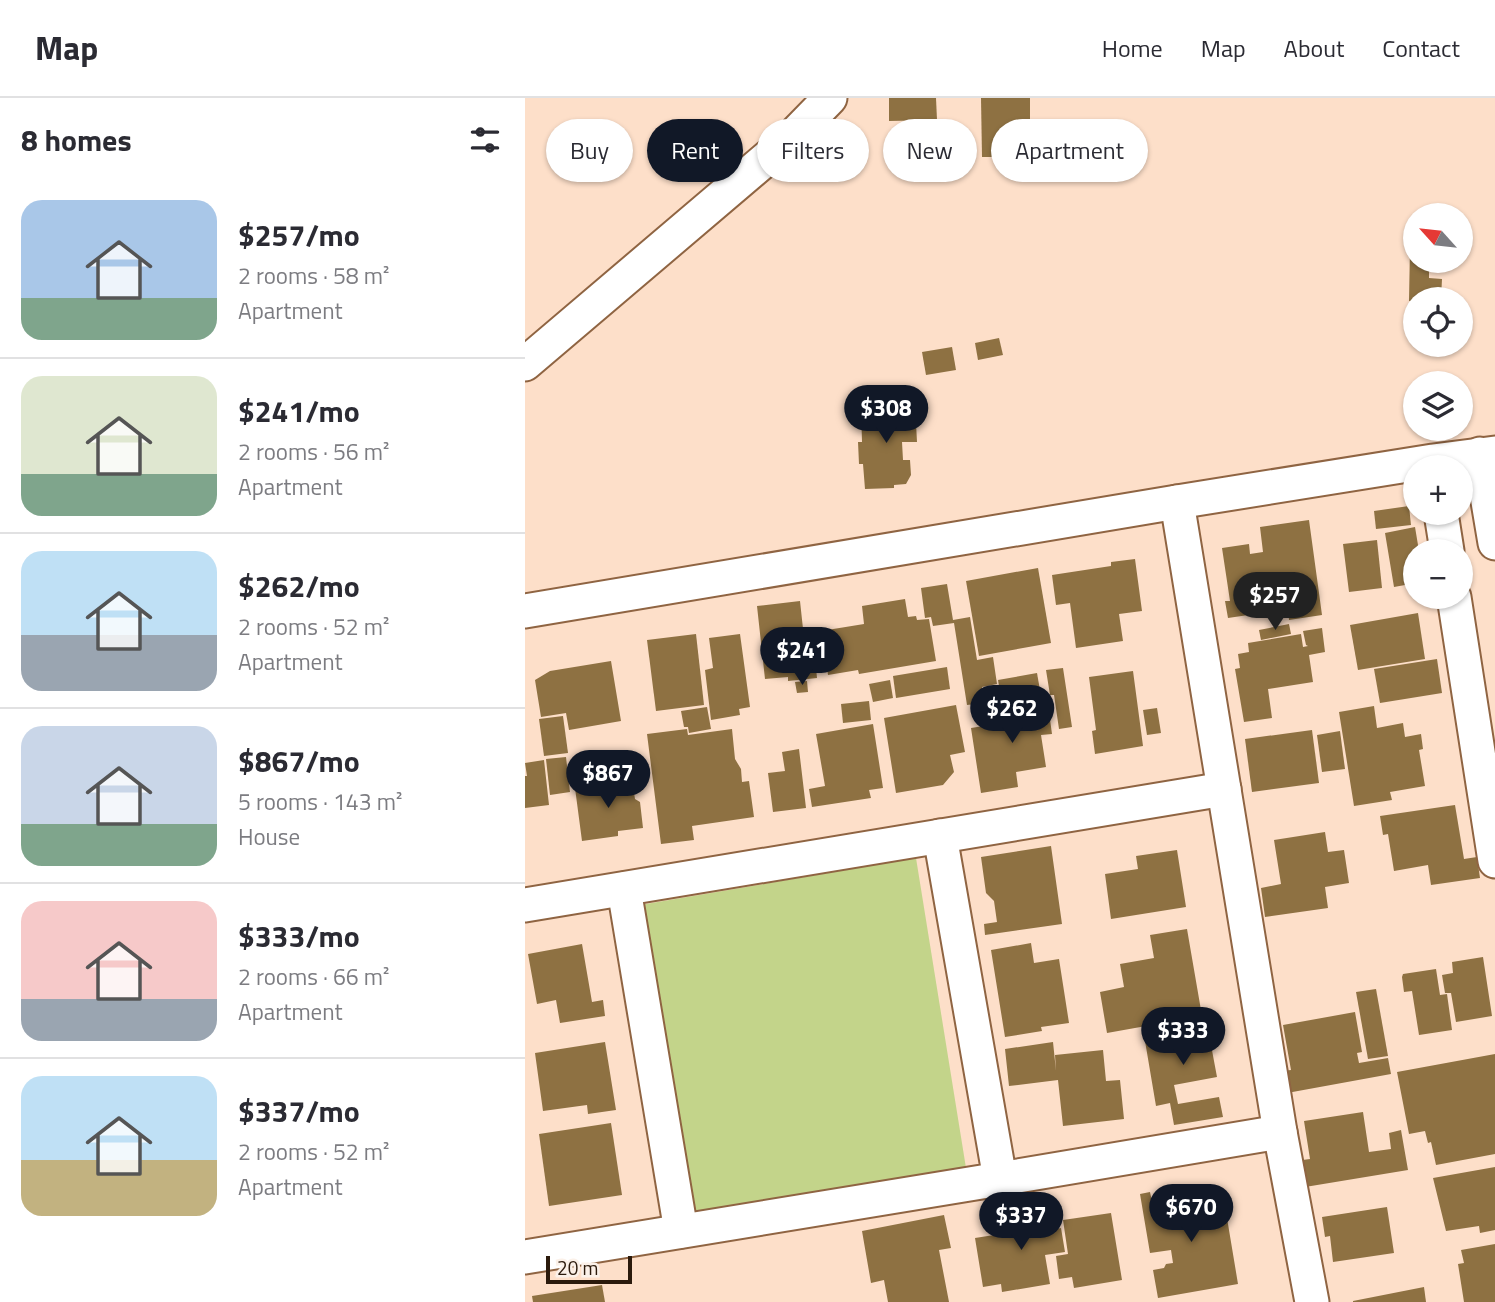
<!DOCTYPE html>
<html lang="en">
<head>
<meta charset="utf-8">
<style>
  body { margin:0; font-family:"Titillium Web",sans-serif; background:#f7f7f7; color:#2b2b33; height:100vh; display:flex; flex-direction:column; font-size:26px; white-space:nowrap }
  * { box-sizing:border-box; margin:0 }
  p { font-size:23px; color:#7c7c81 }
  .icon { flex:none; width:38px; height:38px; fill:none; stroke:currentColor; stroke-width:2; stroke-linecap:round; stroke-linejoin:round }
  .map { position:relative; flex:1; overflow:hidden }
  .panel { display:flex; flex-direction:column; background:#fff; width:525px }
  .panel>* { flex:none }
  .guide { position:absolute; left:21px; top:21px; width:665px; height:63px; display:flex; gap:14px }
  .needle { width:46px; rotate:297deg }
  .controls { position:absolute; left:878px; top:105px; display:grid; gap:14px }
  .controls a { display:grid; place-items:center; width:70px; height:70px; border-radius:50%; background:#fff; box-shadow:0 2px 5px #0004; font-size:35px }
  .scale { position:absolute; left:21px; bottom:18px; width:86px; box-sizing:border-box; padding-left:7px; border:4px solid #2b1a0c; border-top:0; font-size:19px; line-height:24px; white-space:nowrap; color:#2b1a0c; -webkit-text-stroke:5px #fbf1e9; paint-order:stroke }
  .price { position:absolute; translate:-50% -60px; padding:0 16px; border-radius:24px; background:#111827; color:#fff; font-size:23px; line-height:46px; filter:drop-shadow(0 2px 4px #0008) }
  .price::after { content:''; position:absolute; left:50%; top:42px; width:21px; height:16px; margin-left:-10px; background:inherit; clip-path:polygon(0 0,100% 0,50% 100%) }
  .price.on { background:#222; color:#fff }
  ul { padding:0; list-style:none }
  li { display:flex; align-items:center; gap:21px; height:175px; padding:0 21px }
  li+li { border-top:2px solid #e1e1e2 }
  li span { display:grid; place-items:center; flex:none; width:196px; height:140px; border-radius:21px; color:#555 }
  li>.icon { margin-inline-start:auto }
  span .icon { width:84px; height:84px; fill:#fffc; stroke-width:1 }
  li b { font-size:30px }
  h2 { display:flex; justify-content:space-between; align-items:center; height:84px; padding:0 21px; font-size:30px }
  .pill { padding:0 24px; border-radius:32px; background:#fff; box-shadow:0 2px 5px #0004; font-size:24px; line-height:63px }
  .pill.on { background:#111827; color:#fff }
  header { display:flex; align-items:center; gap:42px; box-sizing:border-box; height:98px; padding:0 35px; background:#fff; border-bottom:2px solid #e1e1e2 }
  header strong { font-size:33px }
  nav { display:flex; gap:38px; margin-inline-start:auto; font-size:24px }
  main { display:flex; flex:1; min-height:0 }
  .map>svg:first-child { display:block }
  .green { fill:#c3d48a }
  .building { fill:#8e7142 }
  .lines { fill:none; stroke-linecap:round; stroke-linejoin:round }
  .street-casing { stroke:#8f6442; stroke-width:37 }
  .street { stroke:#fff; stroke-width:33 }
</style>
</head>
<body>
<header>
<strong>Map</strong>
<nav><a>Home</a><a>Map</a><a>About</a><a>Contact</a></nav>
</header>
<main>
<section class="panel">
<h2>8 homes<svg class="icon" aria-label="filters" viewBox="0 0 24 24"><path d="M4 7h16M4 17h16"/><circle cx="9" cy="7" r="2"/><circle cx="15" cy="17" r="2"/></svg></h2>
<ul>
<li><span style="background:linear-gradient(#a9c7e8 70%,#7fa58c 0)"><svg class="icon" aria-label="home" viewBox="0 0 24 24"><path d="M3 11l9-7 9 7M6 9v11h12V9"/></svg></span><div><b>$257/mo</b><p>2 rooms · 58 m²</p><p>Apartment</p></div></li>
<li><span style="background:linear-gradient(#dfe7d0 70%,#7fa58c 0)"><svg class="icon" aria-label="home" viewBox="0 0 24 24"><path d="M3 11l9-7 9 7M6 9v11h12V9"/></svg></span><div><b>$241/mo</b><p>2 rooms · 56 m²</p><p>Apartment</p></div></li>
<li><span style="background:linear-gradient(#bfe0f5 60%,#9aa5b1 0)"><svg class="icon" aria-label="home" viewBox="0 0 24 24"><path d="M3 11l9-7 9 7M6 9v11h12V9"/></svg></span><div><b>$262/mo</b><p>2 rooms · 52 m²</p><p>Apartment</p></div></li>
<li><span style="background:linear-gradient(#c9d6e8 70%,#7fa58c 0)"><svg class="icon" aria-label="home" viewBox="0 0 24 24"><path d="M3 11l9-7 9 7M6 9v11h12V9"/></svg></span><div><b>$867/mo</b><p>5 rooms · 143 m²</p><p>House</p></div></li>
<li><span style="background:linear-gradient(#f6c9c9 70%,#9aa5b1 0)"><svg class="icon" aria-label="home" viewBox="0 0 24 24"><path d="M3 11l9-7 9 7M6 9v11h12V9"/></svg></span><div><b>$333/mo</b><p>2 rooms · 66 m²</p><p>Apartment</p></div></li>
<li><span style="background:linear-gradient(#bfe0f5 60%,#c2b280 0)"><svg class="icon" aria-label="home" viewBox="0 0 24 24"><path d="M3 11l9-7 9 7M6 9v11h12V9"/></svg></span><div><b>$337/mo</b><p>2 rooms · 52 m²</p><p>Apartment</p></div></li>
</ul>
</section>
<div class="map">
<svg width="970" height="1204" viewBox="0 0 970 1204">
  <rect width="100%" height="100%" fill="#fddfc9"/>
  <path class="green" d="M391,760L441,1070L166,1116L115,807Z"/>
  <g class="building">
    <path d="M364,0H411L412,22L364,23Z"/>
    <path d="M456,0H505V59H457Z"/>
    <path d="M885,149H891V163H904V180L917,181L916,201L884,203Z"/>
    <path d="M474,240L478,257L453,262L450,245Z"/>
    <path d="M427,249L431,272L401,277L397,254Z"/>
    <path d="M390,306L392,344H377L378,362H385L386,377L381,386L369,387V390L340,391L338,366H334L333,344H337L336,309Z"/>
    <path d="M884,408L886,427L851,431L849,413Z"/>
    <path d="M784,422L797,517L764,522L763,511L703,520L700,503H705L697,450L724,446L725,456L738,454L735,429Z"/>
    <path d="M890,429L894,453H891V485L869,489L860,435Z"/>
    <path d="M852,442L857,490L824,494L818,446Z"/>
    <path d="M610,461L617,513L594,516L598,543L551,550L545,505L531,507L527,477L586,468V464Z"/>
    <path d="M513,470L526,545L454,558L441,483Z"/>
    <path d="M422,486L428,522L445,519L452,562L468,559L472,586L457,589L459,605L442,607L429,525L408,528L406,519L400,520L396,490Z"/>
    <path d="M380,501L383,519L391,518L392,522L404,521L411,563L334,576L333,572L303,577L296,533L339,526L337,508Z"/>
    <path d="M275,503L279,540L288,539L292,580L263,583V579L240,581L232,508Z"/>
    <path d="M893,515L900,561L833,572L825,527Z"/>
    <path d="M764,526L766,536L736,542L734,532Z"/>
    <path d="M797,530L800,554L784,557L788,584L743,591L747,620L719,624L710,571L715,570L713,556L724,554L723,545L776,536L778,549L783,548L781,547L778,533Z"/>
    <path d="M171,536L179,607L131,613L122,542Z"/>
    <path d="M215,536L225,609L214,611L215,617L186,622L180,572L188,570L184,540Z"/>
    <path d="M912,561L917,595L855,605L849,571Z"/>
    <path d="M86,563L96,623L44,632L41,615L16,619L10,582L25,573Z"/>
    <path d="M422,569L425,591L371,600L368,578Z"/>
    <path d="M538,570L547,629L534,631L529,597H525L521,572Z"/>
    <path d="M608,573L618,648L570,656L567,633L571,632L564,579Z"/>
    <path d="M512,575L516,598L477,606L473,582Z"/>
    <path d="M365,582L368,600L348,604L344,586Z"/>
    <path d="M282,583L283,594L272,595L270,584Z"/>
    <path d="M522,600L527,636L516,637L521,669L491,674L493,689L456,695L446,630L484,624L481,606Z"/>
    <path d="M344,603L346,622L318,625L316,606Z"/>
    <path d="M431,607L440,654L425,657L429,674L418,687L371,695L359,620Z"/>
    <path d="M849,608L852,630L878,625L880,639L896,636L898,651L894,652L900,688L865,694L867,702L829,708L814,614Z"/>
    <path d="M182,609L186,631L164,635L163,629H159L156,613Z"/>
    <path d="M632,610L636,635L622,637L618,612Z"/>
    <path d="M38,618L43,655L19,658L14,621Z"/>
    <path d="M348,626L358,690L344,692L346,700L287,709L284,691L300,688L291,636Z"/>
    <path d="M162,631L163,637L207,631L210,661L216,671L217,684L224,683L229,719L167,728L169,742L136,746L122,636Z"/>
    <path d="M787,632L794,685L727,694L720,641Z"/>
    <path d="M815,633L820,671L797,674L792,637Z"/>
    <path d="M274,651L281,710L248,714L243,675L260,673L257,654Z"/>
    <path d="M41,659L45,694L25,697L21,661Z"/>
    <path d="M19,662L24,707L0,710V678H2L0,665Z"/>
    <path d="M107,682L110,701L115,704L118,730L93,733V738L57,743L50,690Z"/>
    <path d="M930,707L939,761L952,759L955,780L906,787L903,767L869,773L863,736L858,737L855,718Z"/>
    <path d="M800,734L803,754L819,752L824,785L800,789L803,810L740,819L736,790L756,786L749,742Z"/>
    <path d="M526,748L537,826L460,837L459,826L472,824L469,803L461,795L456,759Z"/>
    <path d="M652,752L661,809L586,821L580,776L613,771L611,758Z"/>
    <path d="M662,831L677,918L582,935L575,894L599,889L595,866L629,860L625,837Z"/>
    <path d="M506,845L509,865L534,861L544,925L516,929L517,933L480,939L466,852Z"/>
    <path d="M57,846L67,904L78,902L80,918L35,925L31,902L12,906L3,856Z"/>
    <path d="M958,859L967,918L931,924L926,895H920L917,877L928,875L927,864Z"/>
    <path d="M911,871L915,897L922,896L927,932L894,937L887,893L879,894L877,879L878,876Z"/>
    <path d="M851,891L863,958L843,961L831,894Z"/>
    <path d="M830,914L837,954L832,955L834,965L863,960L866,976L762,995L757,973L766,972L758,927Z"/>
    <path d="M689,917L691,930L683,931L692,979L649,987L653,1006L694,999L698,1019L649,1027L645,1005L631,1008L620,943L634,940L632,927Z"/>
    <path d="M80,944L91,1012L63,1016L62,1007L18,1013L10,955Z"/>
    <path d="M528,944L531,973L530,957L578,952L581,983L595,982L599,1021L538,1028L533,982L484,988L480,951Z"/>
    <path d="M970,956V1056L911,1067L906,1044L903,1045L900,1033L884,1036L872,974Z"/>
    <path d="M838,1014L844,1054L866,1051L864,1035L876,1032L883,1072L774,1090L770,1063L785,1061L779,1023Z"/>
    <path d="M86,1025L97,1097L24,1108L14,1036Z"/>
    <path d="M970,1069V1132L955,1135L954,1128L921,1133L908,1080Z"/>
    <path d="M625,1094L628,1108L698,1096L713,1186L633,1200L628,1172L639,1170L641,1166L648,1165L646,1152L625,1155L615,1096Z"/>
    <path d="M527,1108L531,1131L536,1130L540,1154L520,1157L525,1186L477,1194L476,1186L458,1189L450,1140L495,1133L493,1120L501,1119L500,1112Z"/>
    <path d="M862,1109L869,1155L808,1164L805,1138L800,1139L797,1119Z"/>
    <path d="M586,1115L597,1182L549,1190L547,1179L534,1181L531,1158L543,1156L538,1122Z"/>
    <path d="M419,1117L426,1150L414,1152L424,1204H363L359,1182L346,1185L337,1133Z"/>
    <path d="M970,1146V1204H939L933,1166L939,1165L936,1152Z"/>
    <path d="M77,1187L80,1204H8L7,1198Z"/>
    <path d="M899,1189L901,1204H828V1203Z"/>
  </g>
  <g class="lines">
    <g class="street-casing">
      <g id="street">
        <path d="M0,266L268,38L305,0"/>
        <path d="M955,356L970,445"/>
        <path d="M652,404L755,1034L787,1204"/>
        <path d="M916,415L922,453"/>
        <path d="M929,499L970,763"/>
        <path d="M0,513L652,404L908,363L970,355"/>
        <path d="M99,791L156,1133"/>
        <path d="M0,807L699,691"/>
        <path d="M475,1081L755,1034"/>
        <path d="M0,1159L475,1081L415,738"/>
      </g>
    </g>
    <use href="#street" class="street"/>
  </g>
</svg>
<div class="controls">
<a><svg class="needle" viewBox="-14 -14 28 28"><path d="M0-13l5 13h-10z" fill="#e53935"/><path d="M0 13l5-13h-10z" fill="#7c7c81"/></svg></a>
<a><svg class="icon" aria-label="locate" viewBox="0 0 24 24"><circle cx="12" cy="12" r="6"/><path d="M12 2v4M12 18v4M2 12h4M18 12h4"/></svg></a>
<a><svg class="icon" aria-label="layers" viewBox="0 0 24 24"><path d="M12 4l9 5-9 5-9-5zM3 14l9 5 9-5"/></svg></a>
<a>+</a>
<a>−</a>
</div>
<div class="scale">20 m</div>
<b class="price" style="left:361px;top:347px">$308</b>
<b class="price on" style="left:750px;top:534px">$257</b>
<b class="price" style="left:277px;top:589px">$241</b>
<b class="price" style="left:487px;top:647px">$262</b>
<b class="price" style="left:83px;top:712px">$867</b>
<b class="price" style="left:658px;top:969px">$333</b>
<b class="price" style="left:666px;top:1146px">$670</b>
<b class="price" style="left:496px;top:1154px">$337</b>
<div class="guide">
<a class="pill">Buy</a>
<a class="pill on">Rent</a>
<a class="pill">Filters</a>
<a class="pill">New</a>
<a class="pill">Apartment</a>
</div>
</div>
</main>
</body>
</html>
